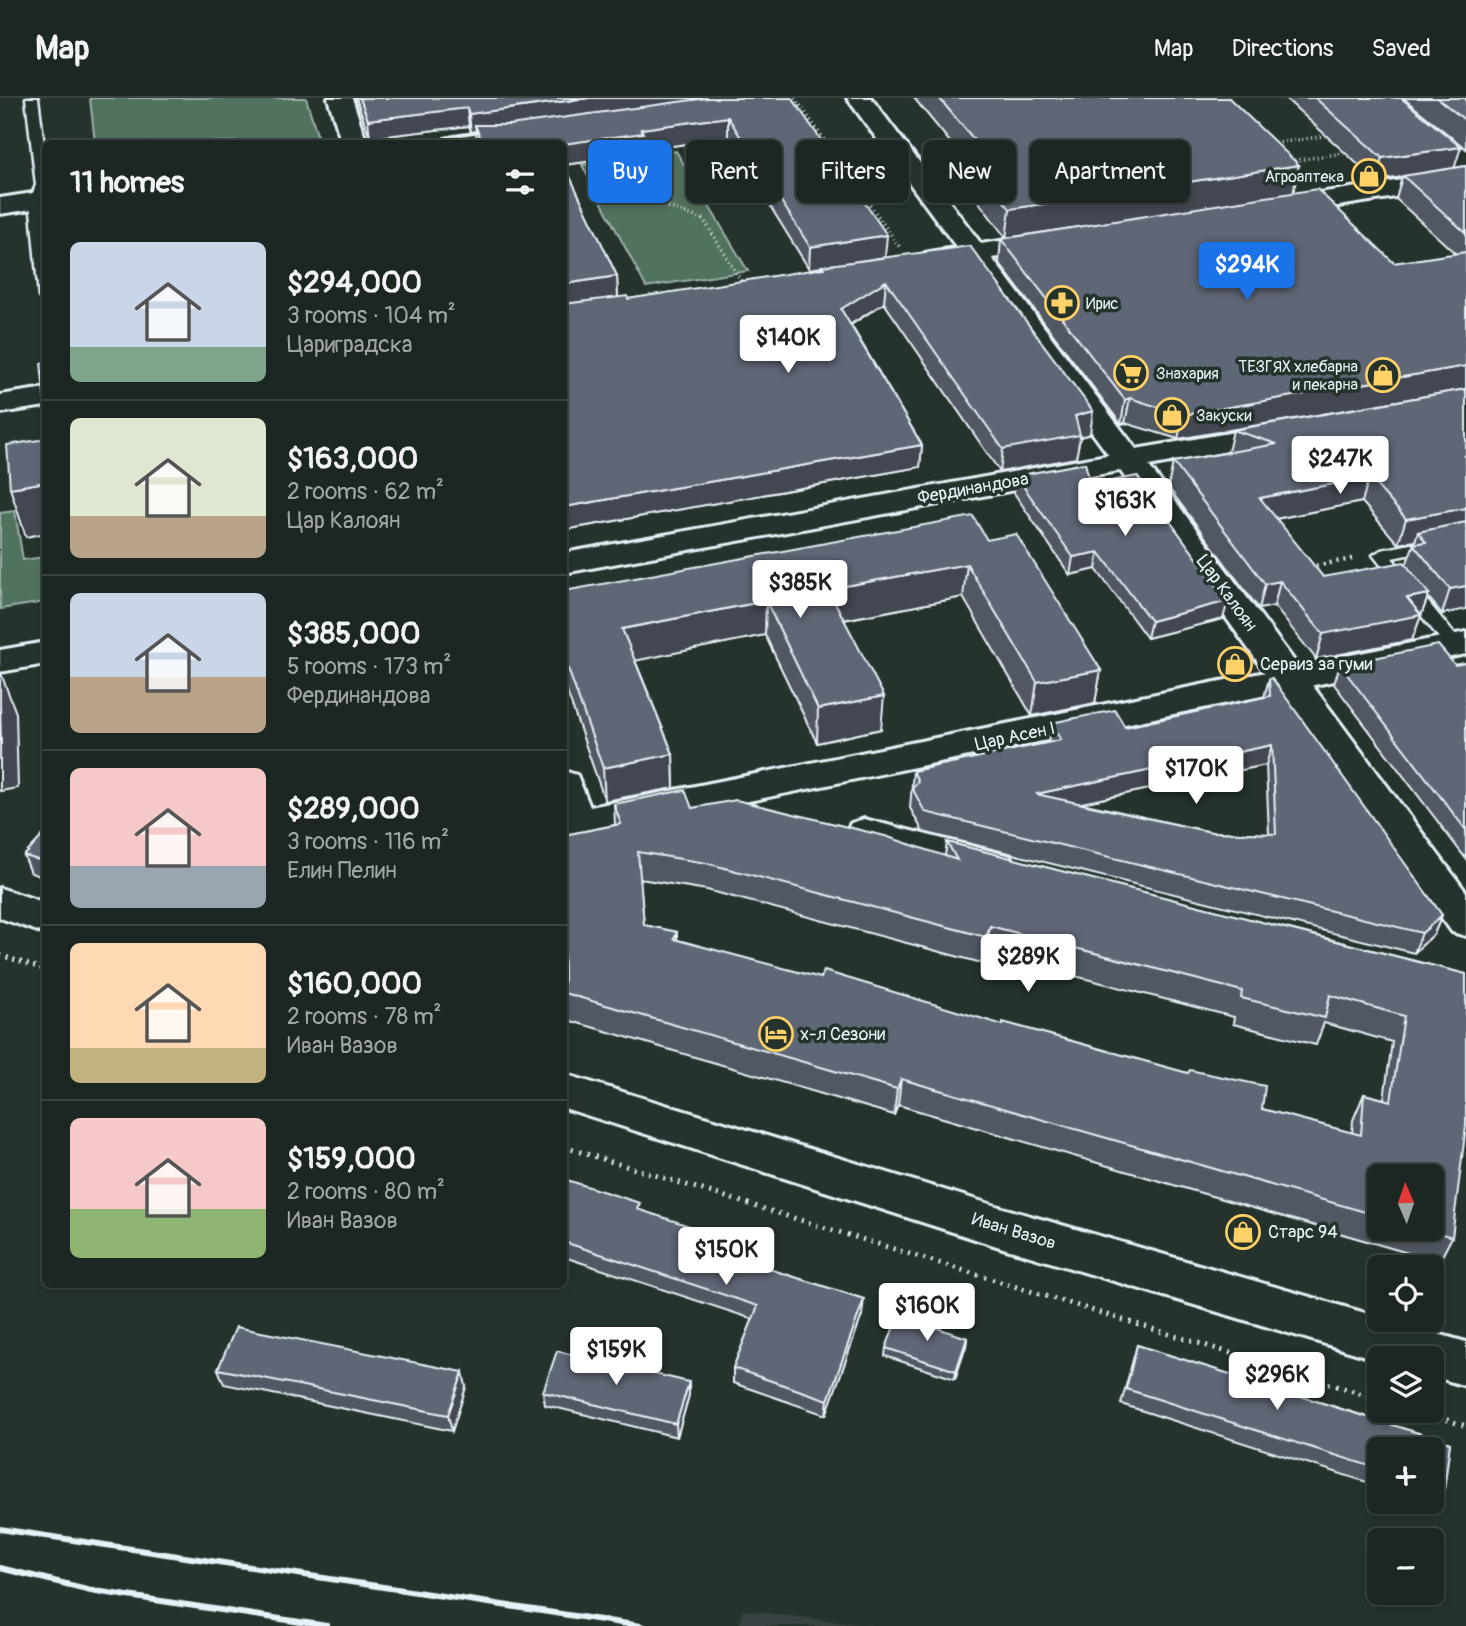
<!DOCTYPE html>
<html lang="en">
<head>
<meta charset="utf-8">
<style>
  body { margin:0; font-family:Pangolin,sans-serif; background:#29322f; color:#f1f3f6; height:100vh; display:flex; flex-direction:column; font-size:26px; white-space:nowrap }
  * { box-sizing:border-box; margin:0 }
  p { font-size:23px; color:#a0a5a5 }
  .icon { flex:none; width:38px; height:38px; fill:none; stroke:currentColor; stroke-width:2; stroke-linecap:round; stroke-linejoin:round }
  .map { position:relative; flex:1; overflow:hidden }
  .panel { position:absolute; left:42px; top:42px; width:525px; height:1148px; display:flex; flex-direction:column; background:#1c2622; border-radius:10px; box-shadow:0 4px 10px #0003,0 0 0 2px #3a4340 }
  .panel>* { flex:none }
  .banner { position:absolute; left:588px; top:42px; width:665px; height:63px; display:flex; gap:14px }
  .needle { width:46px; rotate:358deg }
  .buttons { position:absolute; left:1367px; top:1066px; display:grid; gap:14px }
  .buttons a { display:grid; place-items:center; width:77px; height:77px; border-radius:10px; background:#1c2622; box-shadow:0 4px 10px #0003,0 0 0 2px #3a4340; font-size:35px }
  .price { position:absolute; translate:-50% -60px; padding:0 16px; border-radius:7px; background:#fff; color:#222; font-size:23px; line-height:46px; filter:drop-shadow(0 2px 4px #0008) }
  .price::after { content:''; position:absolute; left:50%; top:42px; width:21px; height:16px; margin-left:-10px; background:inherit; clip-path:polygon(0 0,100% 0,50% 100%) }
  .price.current { background:#1a73e8; color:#fff }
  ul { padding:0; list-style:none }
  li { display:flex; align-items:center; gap:21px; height:175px; padding:0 28px }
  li+li { border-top:2px solid #3a4340 }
  li span { display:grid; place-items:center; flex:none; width:196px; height:140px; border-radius:10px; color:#555 }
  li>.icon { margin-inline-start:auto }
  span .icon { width:84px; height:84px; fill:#fffc; stroke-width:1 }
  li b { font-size:30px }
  h2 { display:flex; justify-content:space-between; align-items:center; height:84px; padding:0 28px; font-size:30px }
  .pill { padding:0 24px; border-radius:10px; background:#1c2622; box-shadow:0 4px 10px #0003,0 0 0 2px #3a4340; font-size:24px; line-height:63px }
  .pill.current { background:#1a73e8; color:#fff }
  header { display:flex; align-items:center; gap:42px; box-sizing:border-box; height:98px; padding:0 35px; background:#1c2622; border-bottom:2px solid #3a4340 }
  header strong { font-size:33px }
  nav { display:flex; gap:38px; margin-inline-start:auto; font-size:24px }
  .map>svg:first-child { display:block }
  .built { fill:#374242 }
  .green { fill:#51725c; stroke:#9cb2aa; stroke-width:2 }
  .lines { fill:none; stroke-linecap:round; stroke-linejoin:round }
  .service-casing { stroke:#e8f1f8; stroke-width:5 }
  .minor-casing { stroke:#e8f1f8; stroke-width:6 }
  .tertiary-casing { stroke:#e8f1f8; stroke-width:6 }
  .secondary-casing { stroke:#e8f1f8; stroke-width:6 }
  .path-far2 { stroke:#e8f1f8; stroke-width:3.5; stroke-dasharray:1 3.5; stroke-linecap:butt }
  .path-far1 { stroke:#e8f1f8; stroke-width:4.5; stroke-dasharray:2 5; stroke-linecap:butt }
  .path { stroke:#e8f1f8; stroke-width:5; stroke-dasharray:2 6; stroke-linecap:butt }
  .service { fill:#26332d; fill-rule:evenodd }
  .minor { fill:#26332d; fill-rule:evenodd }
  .tertiary { fill:#26332d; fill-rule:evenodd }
  .secondary { fill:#26332d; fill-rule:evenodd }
  .rail { stroke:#e8f1f8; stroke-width:6 }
  .wall { fill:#515864; stroke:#e8f1f8; stroke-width:2; fill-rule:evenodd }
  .shaded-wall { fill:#424751; stroke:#e8f1f8; stroke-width:2 }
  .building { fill:#5e6674; stroke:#e8f1f8; stroke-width:2; fill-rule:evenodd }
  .labels { text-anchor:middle; stroke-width:7; stroke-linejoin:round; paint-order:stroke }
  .far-poi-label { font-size:16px; fill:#e8f1f8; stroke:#26332d; text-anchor:start }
  .street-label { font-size:18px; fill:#e8f1f8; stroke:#26332d }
  .poi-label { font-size:18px; fill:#e8f1f8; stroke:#26332d; text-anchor:start }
</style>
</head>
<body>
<header>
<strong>Map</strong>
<nav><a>Map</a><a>Directions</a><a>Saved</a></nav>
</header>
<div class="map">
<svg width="1466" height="1528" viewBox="0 0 1466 1528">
  <rect width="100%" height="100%" fill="#26332d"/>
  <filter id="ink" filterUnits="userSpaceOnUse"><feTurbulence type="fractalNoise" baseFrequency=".0143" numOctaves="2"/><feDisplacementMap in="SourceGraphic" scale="14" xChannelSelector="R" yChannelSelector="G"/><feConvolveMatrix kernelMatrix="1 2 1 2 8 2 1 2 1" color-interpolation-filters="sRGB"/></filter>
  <g filter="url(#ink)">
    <path class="built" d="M742,1512L874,1528H739Z"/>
    <g class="green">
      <path d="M90,0H306L319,43L95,45Z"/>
      <path d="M676,53L748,173L646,189L582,67Z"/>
      <path d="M15,413L23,462L45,459V504L0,511V415Z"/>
    </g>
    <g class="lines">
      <g class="service-casing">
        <g id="service">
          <path d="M26,0H38L46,63V94L42,102L46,130V203L39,199L30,102L36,87Z"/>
          <path d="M1466,435V445L1392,460L1460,543L1463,547L1460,551H1448L1373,457L1381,452Z"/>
        </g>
      </g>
      <g class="minor-casing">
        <g id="minor">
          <path d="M328,0H352L367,46H342Z"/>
          <path d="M528,28L537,30L540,35L537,40L507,46H442L445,41L454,39Z"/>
          <path d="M1466,72V88L1274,118L1265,116L1261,110L1265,104L1274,102Z"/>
          <path d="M46,93V109L0,116V100Z"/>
          <path d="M1052,135L1061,137L1065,143L1061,149L935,169L925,167L921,161L925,155L935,153Z"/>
          <path d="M46,290V308L0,315V297Z"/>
          <path d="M1129,353L1140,355L1144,362L1140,369L564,475V455Z"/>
          <path d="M1466,534V556L564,741V673L577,677L590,709Z"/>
          <path d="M46,544V566L0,574V552Z"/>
          <path d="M864,721L1010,758L1015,768L1010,778L996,782L851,745L845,735L851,725Z"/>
        </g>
      </g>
      <g class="tertiary-casing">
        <path id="tertiary" d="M847,0H871L1136,351L1282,326L1293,329L1297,335L1293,341L1149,368L1466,794V838L1452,834L1127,382Z"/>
      </g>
      <g class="secondary-casing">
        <g id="secondary">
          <path d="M0,790L46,805V836L0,820Z"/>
          <path d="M564,976L1003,1110L1379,1219V1222H1388L1466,1244V1288L1432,1278V1260L1379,1262L1003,1150L564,1010Z"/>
        </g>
      </g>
      <g class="path-far2">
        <path d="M795,0L901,151"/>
        <path d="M1271,46L1331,37"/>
        <path d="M596,57L610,85L622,92L704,122L743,186"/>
        <path d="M1290,63L1351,54"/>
        <path d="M851,80L874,77"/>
      </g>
      <g class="path-far1">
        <path d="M1309,469L1352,461"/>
        <path d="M0,857L46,872"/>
      </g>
      <g class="path">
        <path d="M564,1049L1379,1301"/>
        <path d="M1416,1312L1466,1328"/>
      </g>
      <use href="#service" class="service"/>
      <use href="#minor" class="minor"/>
      <use href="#tertiary" class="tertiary"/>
      <use href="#secondary" class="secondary"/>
      <g class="rail">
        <path d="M0,1431L641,1528"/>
        <path d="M0,1470L95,1493L327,1528"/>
      </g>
    </g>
    <g class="wall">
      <path d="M356,0H792L885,159L1090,336L1080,339L1076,360L1000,374L884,205L851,227L922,347L920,369L564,432V46H477L476,33L471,34L469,28L370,40ZM728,40L809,171L822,169V171L628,201L618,199L617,178L564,67L644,56V52Z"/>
      <path d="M914,0H1229L1293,95L1394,165L1456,156L1396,101L1402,79L1376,83L1285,0H1401L1454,70L1466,68V511L1442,516L1428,499L1412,542L1316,561L1274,508L1259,511L1168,389L1173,364L1228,354L1233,332L1360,310L1178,341L1125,325L1121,326L999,165L1001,141L1006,140L966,87L968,66ZM1362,404L1398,446L1415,443L1406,467L1323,479L1276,421Z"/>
      <path d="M1403,0H1466V51Z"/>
      <path d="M1016,378L1091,387L1223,521L1147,540L1096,471L1070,477L1014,395Z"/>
      <path d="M987,442L1101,572L1095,605L1032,618L963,499L844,522L881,631L817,645L765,537L635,562L673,656L674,690L605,703L564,585V493Z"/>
      <path d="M1466,565V761L1334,586L1340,567H1455Z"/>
      <path d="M1269,581L1442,817L1434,836L1414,855L923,734L910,710L913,673L1048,645L1051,625L1125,629L1264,599ZM1266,667L1269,736L1211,734L1081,705Z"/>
      <path d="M614,706L692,710L945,758L947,744L1466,876L1452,1139L1439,1164L898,1007L894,1017L564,921V737L615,727ZM640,781L707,792L982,865L986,855L1234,919L1233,926L1316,947L1324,925L1392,944L1384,1001L1364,996L1353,1022L1352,1035L1262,1011L677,842V834L644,827ZM1379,1078L1432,1130H1379Z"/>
      <path d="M46,734V780L31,775L24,758Z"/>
      <path d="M564,1089L640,1113L748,1162L747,1164L862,1217L826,1317L733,1285V1270L753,1221L564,1159Z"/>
      <path d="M967,1240L966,1248L955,1281L885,1258L886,1250Z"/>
      <path d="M1137,1247L1450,1345L1444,1391L1435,1406L1426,1404H1432V1351H1379V1388L1121,1306Z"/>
      <path d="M218,1271L466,1289L452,1333L224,1286Z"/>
      <path d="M689,1284V1297L677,1339L545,1307L543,1294Z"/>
    </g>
    <g class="shaded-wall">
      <path d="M589,0H716L478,33L475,27L476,33L471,34L469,16Z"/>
      <path d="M467,10L469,28L370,40L368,22Z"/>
      <path d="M728,19V40L644,52V56L564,67V46L641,31Z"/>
      <path d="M1461,49L1454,71L1376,83L1382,60Z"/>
      <path d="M1299,67L1293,96L1006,140L1010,111Z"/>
      <path d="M887,137L885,159L809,171L810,149Z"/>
      <path d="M617,178L618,200L564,210V186Z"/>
      <path d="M886,183L884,205L840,233L841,211Z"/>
      <path d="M1466,268V291L1178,341L1183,317Z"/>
      <path d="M1130,300L1125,325L1121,326L1125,302Z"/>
      <path d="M1093,313L1090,336L1080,339L1076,360L1000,374L1003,351L1075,318Z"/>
      <path d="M922,347L920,369L564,432V409Z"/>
      <path d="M1369,379L1362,404L1254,425L1260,400Z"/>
      <path d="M46,384V435L26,439L10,390Z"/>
      <path d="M1466,410V433L1418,434L1415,443L1398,446L1406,421Z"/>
      <path d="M1099,454L1096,471L1070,477L1073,459Z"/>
      <path d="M967,466L963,499L827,525L828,491Z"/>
      <path d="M1280,483L1274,508L1259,511L1265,486Z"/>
      <path d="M1466,488V511L1442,516L1450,491Z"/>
      <path d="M1429,496L1412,542L1316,561L1323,536L1407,500Z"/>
      <path d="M766,503L765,537L624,565L622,531Z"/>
      <path d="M1228,503L1223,521L1147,540L1151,523Z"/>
      <path d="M1101,572L1095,605L1032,618L1037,584Z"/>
      <path d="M0,573L16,615L18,690L0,693Z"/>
      <path d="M884,598L881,631L817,645L818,611Z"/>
      <path d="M1272,647L1266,667L1033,715L1036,696Z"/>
      <path d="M673,656L674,690L605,703L603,670Z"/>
      <path d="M1442,817L1434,836L1414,855L1422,835Z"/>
      <path d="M990,828L986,855L982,865L986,839Z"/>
      <path d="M901,981L898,1007L894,1017L897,991Z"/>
      <path d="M748,1147V1162L741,1177V1162Z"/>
      <path d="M864,1201L862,1217L826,1317L828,1302Z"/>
      <path d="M967,1240L966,1248L955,1281L956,1273Z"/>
      <path d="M463,1274L466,1289L452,1333L448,1317Z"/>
      <path d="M689,1284V1297L677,1339L676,1326Z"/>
    </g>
    <g class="building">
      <path d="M360,0H589L469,16L467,10L368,22Z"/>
      <path d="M707,0H792L887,137L810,149L728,19L641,31L643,35L563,46H483L475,27H509Z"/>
      <path d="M939,0H1229L1299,67L1010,111L968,59L986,56Z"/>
      <path d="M1315,0H1401L1461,49L1382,60Z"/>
      <path d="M1437,0H1466V23Z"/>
      <path d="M564,66L617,178L564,186Z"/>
      <path d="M1466,68V135L1403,78Z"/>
      <path d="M1317,91L1394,165L1466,154V268L1183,317L1130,300L1125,302L1001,141Z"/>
      <path d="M970,148L1093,313L1075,318L1080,337L1003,351L886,183L841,211L922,347L564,409V206L627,198L628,201L824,170L822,168Z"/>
      <path d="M46,264V316L41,265Z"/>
      <path d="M1466,291V358H1465L1466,359V410L1406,421L1369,379L1260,400L1323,479L1404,464L1429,496L1407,500L1421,517L1323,536L1280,483L1265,486L1173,364L1277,346L1233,332Z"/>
      <path d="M46,341V384L10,390L7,347Z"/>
      <path d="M1085,365L1091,387L1137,378L1228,503L1151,523L1099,454L1073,459L1016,378Z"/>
      <path d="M973,418L987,442L1016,436L1101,572L1037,584L967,466L828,491L884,598L818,611L766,503L622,531L673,656L603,670L564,559V493Z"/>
      <path d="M1466,424V488L1450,491L1413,446L1426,444L1418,434Z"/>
      <path d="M1438,547L1455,567L1466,565V732L1340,567Z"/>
      <path d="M1272,580L1442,817L1422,835L925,714L912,690L918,683L913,673L1061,642L1051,625L1115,612L1125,629L1270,598L1269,581ZM1272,647L1276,736L1211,734L1036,696Z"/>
      <path d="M0,604L1,646H0Z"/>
      <path d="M685,692L692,710L736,702L885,738L957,762L947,744L1466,876V1028L1452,1139L1422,1130H1432V1078H1379V1118L901,981L897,991L564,895V737L621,726L614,706ZM638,754L706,765L986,839L990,828L1242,893L1241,900L1325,920L1330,897L1404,918L1391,1003L1364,996L1361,1037L1262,1011L1265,988L1190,972L1188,975L1003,924V927L824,873L821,880L674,841L677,834L644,827Z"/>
      <path d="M46,734V764L24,758Z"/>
      <path d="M567,1082L640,1105L637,1111L748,1147L741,1162L864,1201L828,1302L733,1270L758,1208L564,1144V1089Z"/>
      <path d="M898,1217L967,1240L956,1273L886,1250Z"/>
      <path d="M236,1229L463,1274L448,1317L218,1271Z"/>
      <path d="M1137,1247L1450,1345L1444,1391L1432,1388V1351H1379V1371L1126,1291Z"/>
      <path d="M557,1253L689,1284L676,1326L543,1294Z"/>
    </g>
  </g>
  <defs>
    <g id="shop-ring" transform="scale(1.75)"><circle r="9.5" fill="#26332d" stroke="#ffd166" stroke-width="1.5"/><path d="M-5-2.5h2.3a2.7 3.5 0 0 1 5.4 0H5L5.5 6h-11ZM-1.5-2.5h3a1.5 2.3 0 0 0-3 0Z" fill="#ffd166"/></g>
    <g id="pharmacy-ring" transform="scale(1.75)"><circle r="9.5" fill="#26332d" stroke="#ffd166" stroke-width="1.5"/><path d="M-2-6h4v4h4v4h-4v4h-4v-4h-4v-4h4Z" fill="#ffd166"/></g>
    <g id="supermarket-ring" transform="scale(1.75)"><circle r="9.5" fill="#26332d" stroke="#ffd166" stroke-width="1.5"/><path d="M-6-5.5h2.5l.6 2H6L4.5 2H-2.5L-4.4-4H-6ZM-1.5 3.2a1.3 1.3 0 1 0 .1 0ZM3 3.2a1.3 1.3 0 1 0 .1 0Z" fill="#ffd166"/></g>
    <g id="hotel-ring" transform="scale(1.75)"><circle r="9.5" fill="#26332d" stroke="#ffd166" stroke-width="1.5"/><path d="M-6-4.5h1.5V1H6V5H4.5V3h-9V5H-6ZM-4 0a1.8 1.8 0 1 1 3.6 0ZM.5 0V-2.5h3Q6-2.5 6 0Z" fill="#ffd166"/></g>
  </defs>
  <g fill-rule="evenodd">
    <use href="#shop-ring" x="1369" y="78"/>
    <use href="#pharmacy-ring" x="1062" y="205"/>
    <use href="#supermarket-ring" x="1131" y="275"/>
    <use href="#shop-ring" x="1383" y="277"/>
    <use href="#shop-ring" x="1172" y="317"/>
    <use href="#shop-ring" x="1235" y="566"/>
    <use href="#hotel-ring" x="776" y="936"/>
    <use href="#shop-ring" x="1243" y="1134"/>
  </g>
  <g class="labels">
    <g class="far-poi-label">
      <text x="1344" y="84" text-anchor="end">Агроаптека</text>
      <text x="1086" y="211">Ирис</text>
      <text x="1358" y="274" text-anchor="end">ТЕЗГЯХ хлебарна<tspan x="1358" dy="18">и пекарна</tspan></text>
      <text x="1156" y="281">Знахария</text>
      <text x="1196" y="323">Закуски</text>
    </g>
    <g class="street-label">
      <text transform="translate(973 390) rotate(-10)" y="6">Фердинандова</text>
      <text transform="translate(1227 495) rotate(54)" y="6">Цар Калоян</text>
      <text transform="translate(1015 638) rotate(-12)" y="6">Цар Асен I</text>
      <text transform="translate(1014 1133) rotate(17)" y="6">Иван Вазов</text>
    </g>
    <g class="poi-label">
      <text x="1260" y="572">Сервиз за гуми</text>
      <text x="800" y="942">х-л Сезони</text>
      <text x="1268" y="1140">Старс 94</text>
    </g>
  </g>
</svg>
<div class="buttons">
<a><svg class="needle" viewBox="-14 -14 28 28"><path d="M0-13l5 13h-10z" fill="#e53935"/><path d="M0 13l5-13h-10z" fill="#a0a5a5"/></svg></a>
<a><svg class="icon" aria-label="locate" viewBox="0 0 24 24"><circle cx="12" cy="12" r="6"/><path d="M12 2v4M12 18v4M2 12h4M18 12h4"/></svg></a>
<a><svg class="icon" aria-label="layers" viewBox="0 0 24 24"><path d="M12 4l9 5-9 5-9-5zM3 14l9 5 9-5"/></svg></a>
<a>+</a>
<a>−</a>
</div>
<b class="price current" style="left:1247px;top:204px">$294K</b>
<b class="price" style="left:788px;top:277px">$140K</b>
<b class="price" style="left:1340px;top:398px">$247K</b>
<b class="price" style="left:1125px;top:440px">$163K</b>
<b class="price" style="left:800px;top:522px">$385K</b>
<b class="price" style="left:1196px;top:708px">$170K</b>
<b class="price" style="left:1028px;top:896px">$289K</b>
<b class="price" style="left:726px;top:1189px">$150K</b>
<b class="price" style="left:927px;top:1245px">$160K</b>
<b class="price" style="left:616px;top:1289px">$159K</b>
<b class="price" style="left:1277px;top:1314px">$296K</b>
<div class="banner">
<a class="pill current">Buy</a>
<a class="pill">Rent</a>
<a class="pill">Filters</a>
<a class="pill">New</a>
<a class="pill">Apartment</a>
</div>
<section class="panel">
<h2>11 homes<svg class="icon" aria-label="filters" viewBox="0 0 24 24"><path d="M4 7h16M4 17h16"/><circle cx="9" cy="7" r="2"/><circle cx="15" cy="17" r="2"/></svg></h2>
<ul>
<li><span style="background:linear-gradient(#c9d6e8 75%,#7fa58c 0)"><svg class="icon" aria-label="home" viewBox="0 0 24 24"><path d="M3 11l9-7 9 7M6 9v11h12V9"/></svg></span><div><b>$294,000</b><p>3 rooms · 104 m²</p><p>Цариградска</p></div></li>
<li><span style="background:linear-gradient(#dfe7d0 70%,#b9a48a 0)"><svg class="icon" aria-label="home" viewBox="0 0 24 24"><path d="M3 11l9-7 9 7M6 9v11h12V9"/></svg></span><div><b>$163,000</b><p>2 rooms · 62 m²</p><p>Цар Калоян</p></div></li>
<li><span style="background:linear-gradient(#c9d6e8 60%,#b9a48a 0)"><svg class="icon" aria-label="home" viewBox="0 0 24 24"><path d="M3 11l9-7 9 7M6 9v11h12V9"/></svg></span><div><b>$385,000</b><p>5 rooms · 173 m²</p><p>Фердинандова</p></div></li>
<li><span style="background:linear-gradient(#f6c9c9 70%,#9aa5b1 0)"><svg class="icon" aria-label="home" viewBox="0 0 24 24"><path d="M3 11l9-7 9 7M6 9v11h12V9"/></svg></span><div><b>$289,000</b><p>3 rooms · 116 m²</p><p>Елин Пелин</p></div></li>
<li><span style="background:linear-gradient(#ffd9b3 75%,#c2b280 0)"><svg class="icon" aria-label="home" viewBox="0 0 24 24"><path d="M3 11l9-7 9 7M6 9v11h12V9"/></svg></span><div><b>$160,000</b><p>2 rooms · 78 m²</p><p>Иван Вазов</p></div></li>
<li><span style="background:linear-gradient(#f6c9c9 65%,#8fb573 0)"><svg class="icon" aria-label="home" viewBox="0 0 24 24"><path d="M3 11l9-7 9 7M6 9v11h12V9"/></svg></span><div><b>$159,000</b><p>2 rooms · 80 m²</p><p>Иван Вазов</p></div></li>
</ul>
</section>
</div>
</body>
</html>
